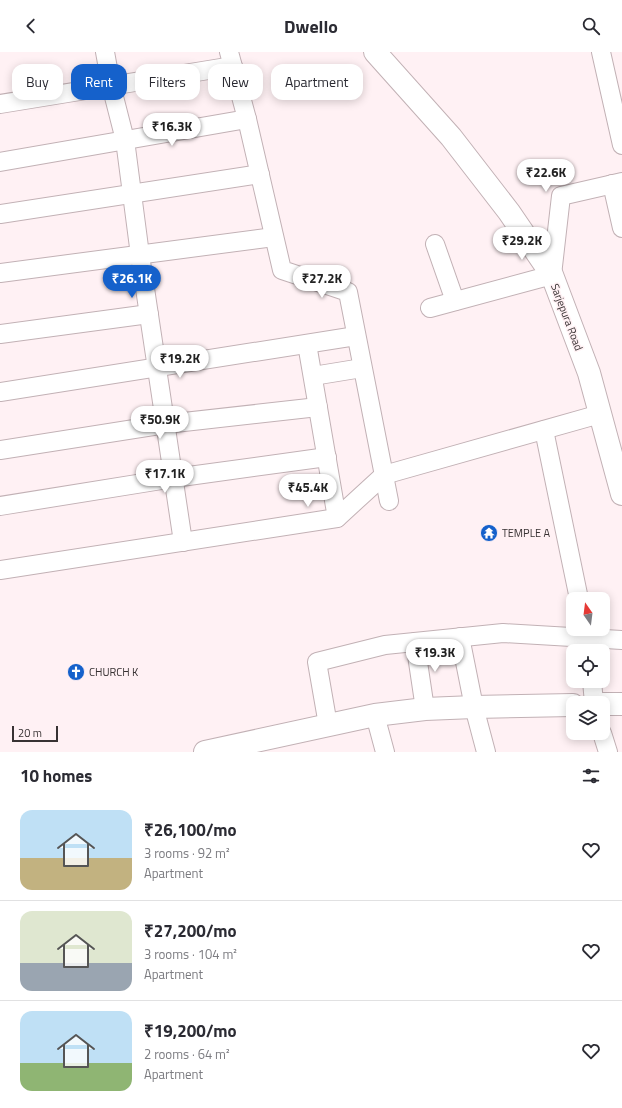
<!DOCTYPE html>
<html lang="en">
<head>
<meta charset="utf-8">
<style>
  body { margin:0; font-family:"Titillium Web",sans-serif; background:#f7f7f7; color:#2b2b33; height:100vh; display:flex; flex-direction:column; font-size:15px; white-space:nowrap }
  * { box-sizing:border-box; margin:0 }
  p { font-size:13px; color:#7c7c81 }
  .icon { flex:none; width:22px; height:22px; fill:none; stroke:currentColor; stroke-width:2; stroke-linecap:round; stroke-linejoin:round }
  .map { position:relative; height:700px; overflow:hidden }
  .sheet { display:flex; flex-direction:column; background:#fff; flex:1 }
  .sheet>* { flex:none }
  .hud { position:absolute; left:12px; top:12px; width:400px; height:36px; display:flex; gap:8px }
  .needle { width:26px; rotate:346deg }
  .fabs { position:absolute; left:566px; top:540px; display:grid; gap:8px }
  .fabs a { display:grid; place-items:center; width:44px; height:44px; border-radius:8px; background:#fff; box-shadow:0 2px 10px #0003; font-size:20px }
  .scale { position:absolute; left:12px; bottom:10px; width:46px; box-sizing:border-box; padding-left:4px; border:2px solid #383233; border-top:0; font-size:11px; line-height:14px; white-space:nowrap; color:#383233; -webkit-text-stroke:3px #fff1f4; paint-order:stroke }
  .price { position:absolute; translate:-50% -34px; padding:0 9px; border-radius:14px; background:#fff; color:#222; font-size:13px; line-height:26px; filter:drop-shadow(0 1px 2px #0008) }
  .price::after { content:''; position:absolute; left:50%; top:24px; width:12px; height:9px; margin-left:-6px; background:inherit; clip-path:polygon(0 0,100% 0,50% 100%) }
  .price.on { background:#1561cb; color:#fff }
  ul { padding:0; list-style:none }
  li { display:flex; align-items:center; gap:12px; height:100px; padding:0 20px }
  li+li { border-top:1px solid #e1e1e2 }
  li span { display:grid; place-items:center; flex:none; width:112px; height:80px; border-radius:12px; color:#555 }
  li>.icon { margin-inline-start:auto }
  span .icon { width:48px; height:48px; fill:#fffc; stroke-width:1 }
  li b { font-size:17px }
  h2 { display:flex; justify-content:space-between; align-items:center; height:48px; padding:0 20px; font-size:17px }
  .tag { padding:0 14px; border-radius:12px; background:#fff; box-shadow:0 2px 10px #0003; font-size:14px; line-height:36px }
  .tag.on { background:#1561cb; color:#fff }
  header { display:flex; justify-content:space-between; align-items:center; height:52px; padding:0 20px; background:#fff; font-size:18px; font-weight:700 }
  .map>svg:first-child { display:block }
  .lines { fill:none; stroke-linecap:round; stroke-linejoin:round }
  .minor-casing { stroke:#c2b1b5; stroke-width:20 }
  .tertiary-casing { stroke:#c2b1b5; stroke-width:24 }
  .minor { stroke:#fff; stroke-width:18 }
  .tertiary { stroke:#fff; stroke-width:22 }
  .labels { text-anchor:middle; stroke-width:3; stroke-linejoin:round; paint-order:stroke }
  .street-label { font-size:11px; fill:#383233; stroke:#fff1f4 }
  .poi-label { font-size:11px; fill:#383233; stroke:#fff1f4; text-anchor:start }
</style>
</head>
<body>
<header><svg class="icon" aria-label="back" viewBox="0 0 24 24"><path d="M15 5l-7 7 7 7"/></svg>Dwello<svg class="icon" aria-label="search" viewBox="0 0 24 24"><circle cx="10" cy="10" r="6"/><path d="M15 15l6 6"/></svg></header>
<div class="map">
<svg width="622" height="700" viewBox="0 0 622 700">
  <rect width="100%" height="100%" fill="#fff1f4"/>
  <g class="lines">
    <g class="minor-casing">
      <g id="minor">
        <path d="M105,0L111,33L125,88L140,203L183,490"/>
        <path d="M601,0L622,93"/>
        <path d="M0,52L233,14"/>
        <path d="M247,67L282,218L348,240L389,449"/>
        <path d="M0,110L247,67L229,0"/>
        <path d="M612,132L622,176"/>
        <path d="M0,162L260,122"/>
        <path d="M435,192L455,249"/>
        <path d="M0,221L274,185"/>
        <path d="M430,256L552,223L561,144L622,130"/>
        <path d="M0,282L149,262"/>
        <path d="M307,292L337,466"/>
        <path d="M313,324L362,316"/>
        <path d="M0,340L356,284"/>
        <path d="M544,378L579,547"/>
        <path d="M0,398L166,372L318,355"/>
        <path d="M0,454L174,426L327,405"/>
        <path d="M0,518L337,466L384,423L600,362"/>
        <path d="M460,585L474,655L486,700"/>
        <path d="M415,590L425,657"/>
        <path d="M592,629L594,651"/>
        <path d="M375,663L385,700"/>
        <path d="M328,673L317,610L385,593L503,581L622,588"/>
        <path d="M602,681L608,700"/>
      </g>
    </g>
    <g class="tertiary-casing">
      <g id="tertiary">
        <path d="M375,0L451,85L509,160L552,223L589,321L622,442"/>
        <path d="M603,652H622"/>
        <path d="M205,700L375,663L425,657L474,655L573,653"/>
      </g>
    </g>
    <use href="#minor" class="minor"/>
    <use href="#tertiary" class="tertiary"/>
  </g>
  <defs>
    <g id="temple-disc" transform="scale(0.9)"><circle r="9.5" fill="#1561cb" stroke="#fff1f4"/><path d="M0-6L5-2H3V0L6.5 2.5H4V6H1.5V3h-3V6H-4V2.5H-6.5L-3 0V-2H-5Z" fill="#fff"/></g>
    <g id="church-disc" transform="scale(0.9)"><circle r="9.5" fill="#1561cb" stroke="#fff1f4"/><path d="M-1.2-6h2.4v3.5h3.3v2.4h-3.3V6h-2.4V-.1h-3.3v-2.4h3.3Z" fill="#fff"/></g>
  </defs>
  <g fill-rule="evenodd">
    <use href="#temple-disc" x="489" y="481"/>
    <use href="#church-disc" x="76" y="620"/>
  </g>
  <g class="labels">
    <g class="street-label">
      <text transform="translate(567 265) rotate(69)" y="4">Sarjepura Road</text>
    </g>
    <g class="poi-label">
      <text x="502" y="485">TEMPLE A</text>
      <text x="89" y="624">CHURCH K</text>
    </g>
  </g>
</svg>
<div class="fabs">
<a><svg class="needle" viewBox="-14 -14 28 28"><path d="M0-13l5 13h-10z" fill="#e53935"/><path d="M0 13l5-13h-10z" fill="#7c7c81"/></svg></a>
<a><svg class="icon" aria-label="locate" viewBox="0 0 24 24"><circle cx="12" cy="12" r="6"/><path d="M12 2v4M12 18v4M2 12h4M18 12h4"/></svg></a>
<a><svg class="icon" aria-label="layers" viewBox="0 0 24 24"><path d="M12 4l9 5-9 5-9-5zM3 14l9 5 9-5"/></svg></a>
</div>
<div class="scale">20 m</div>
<b class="price" style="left:172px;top:95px">₹16.3K</b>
<b class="price" style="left:546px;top:141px">₹22.6K</b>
<b class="price" style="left:522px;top:209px">₹29.2K</b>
<b class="price on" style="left:132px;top:247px">₹26.1K</b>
<b class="price" style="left:322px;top:247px">₹27.2K</b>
<b class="price" style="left:180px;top:327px">₹19.2K</b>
<b class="price" style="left:160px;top:388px">₹50.9K</b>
<b class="price" style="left:165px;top:442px">₹17.1K</b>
<b class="price" style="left:308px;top:456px">₹45.4K</b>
<b class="price" style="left:435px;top:621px">₹19.3K</b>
<div class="hud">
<a class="tag">Buy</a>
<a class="tag on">Rent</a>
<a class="tag">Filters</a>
<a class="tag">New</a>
<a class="tag">Apartment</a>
</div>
</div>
<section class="sheet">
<h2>10 homes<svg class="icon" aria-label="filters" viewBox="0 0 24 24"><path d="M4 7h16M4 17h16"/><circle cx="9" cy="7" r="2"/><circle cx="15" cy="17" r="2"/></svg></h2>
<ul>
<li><span style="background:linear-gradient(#bfe0f5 60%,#c2b280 0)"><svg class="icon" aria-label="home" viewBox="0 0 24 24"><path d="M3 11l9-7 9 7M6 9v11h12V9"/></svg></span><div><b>₹26,100/mo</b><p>3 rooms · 92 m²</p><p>Apartment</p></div><svg class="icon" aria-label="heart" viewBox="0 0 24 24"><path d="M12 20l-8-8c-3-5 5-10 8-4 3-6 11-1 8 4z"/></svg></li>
<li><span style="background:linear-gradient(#dfe7d0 65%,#9aa5b1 0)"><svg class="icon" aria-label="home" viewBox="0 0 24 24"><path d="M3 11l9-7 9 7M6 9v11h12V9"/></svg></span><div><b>₹27,200/mo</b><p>3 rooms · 104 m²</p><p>Apartment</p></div><svg class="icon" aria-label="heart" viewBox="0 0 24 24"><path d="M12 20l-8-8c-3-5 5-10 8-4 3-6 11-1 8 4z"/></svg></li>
<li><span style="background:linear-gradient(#bfe0f5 65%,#8fb573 0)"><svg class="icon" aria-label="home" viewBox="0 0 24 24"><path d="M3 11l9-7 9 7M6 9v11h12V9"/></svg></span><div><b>₹19,200/mo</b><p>2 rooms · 64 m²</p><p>Apartment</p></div><svg class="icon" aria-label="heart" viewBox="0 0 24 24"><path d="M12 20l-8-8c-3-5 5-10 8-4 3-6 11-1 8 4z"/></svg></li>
</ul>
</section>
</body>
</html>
